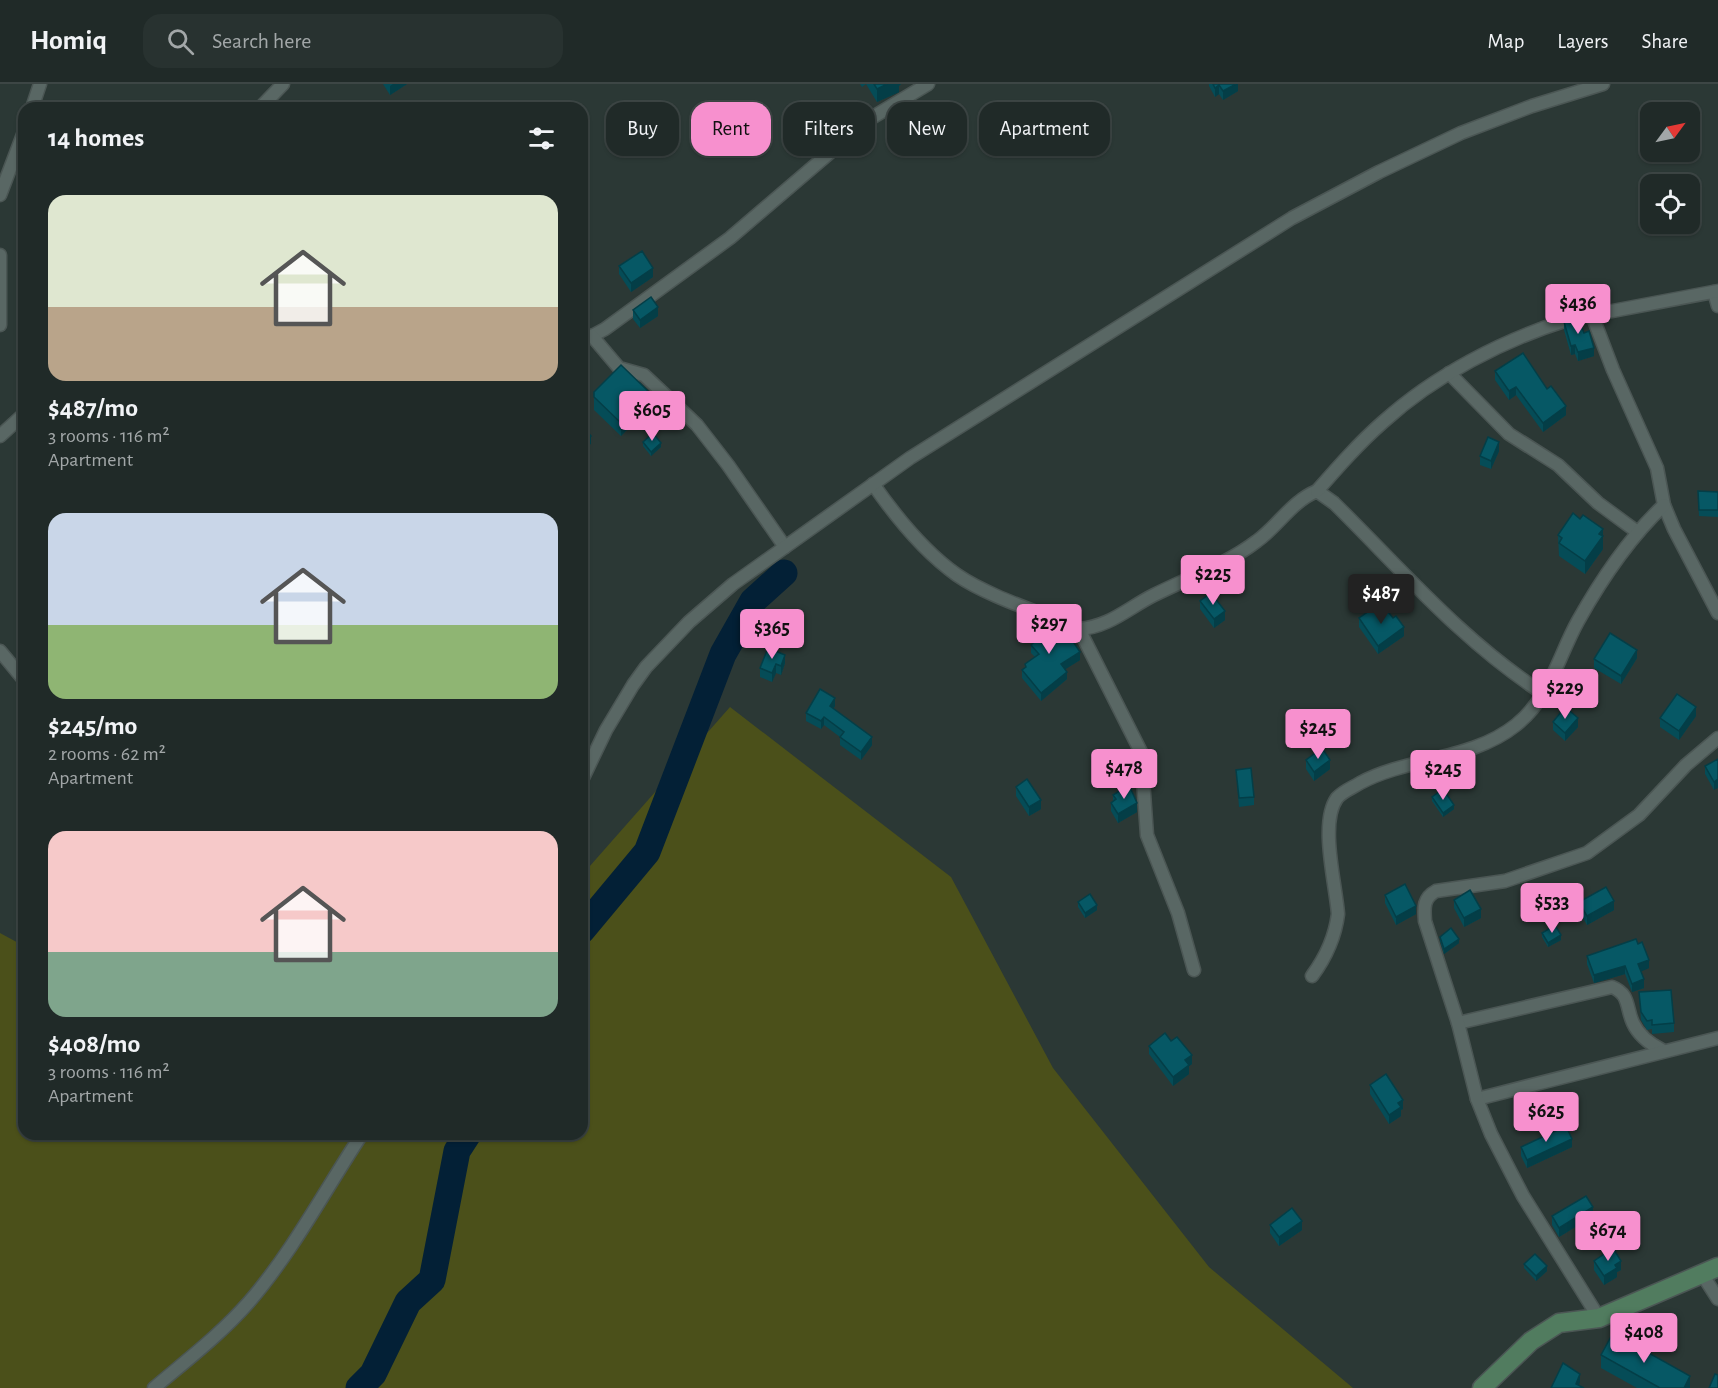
<!DOCTYPE html>
<html lang="en">
<head>
<meta charset="utf-8">
<style>
  body { margin:0; font-family:"Alegreya Sans",sans-serif; background:#283230; color:#f1f3f6; height:100vh; display:flex; flex-direction:column; font-size:22px; white-space:nowrap }
  * { box-sizing:border-box; margin:0 }
  p { font-size:20px; color:#a2a7a8 }
  .icon { flex:none; width:33px; height:33px; fill:none; stroke:currentColor; stroke-width:2; stroke-linecap:round; stroke-linejoin:round }
  .map { position:relative; flex:1; overflow:hidden }
  .panel { position:absolute; left:18px; top:18px; width:570px; height:1038px; display:flex; flex-direction:column; background:#202a28; border-radius:18px; box-shadow:0 2px 4px #0004,0 0 0 2px #3d4645 }
  .panel>* { flex:none }
  .guide { position:absolute; left:606px; top:18px; width:570px; height:54px; display:flex; gap:12px }
  .needle { width:39px; rotate:57deg }
  .buttons { position:absolute; left:1640px; top:18px; display:grid; gap:12px }
  .buttons a { display:grid; place-items:center; width:60px; height:60px; border-radius:12px; background:#202a28; box-shadow:0 2px 4px #0004,0 0 0 2px #3d4645; font-size:30px }
  .price { position:absolute; translate:-50% -51px; padding:0 14px; border-radius:6px; background:#f790ce; color:#111; font-size:20px; line-height:39px; filter:drop-shadow(0 2px 3px #0008) }
  .price::after { content:''; position:absolute; left:50%; top:36px; width:18px; height:14px; margin-left:-9px; background:inherit; clip-path:polygon(0 0,100% 0,50% 100%) }
  .price.current { background:#222; color:#fff }
  ul { padding:0; list-style:none }
  li { display:grid; align-content:center; gap:12px; height:318px; padding:0 30px }
  li span { display:grid; place-items:center; height:186px; border-radius:18px; color:#555 }
  li>.icon { margin-inline-start:auto }
  span .icon { width:108px; height:108px; fill:#fffc; stroke-width:1 }
  li b { font-size:26px }
  h2 { display:flex; justify-content:space-between; align-items:center; height:72px; padding:0 30px; font-size:26px }
  .tag { padding:0 21px; border-radius:18px; background:#202a28; box-shadow:0 2px 4px #0004,0 0 0 2px #3d4645; font-size:21px; line-height:54px }
  .tag.current { background:#f790ce; color:#111 }
  header { display:flex; align-items:center; gap:36px; box-sizing:border-box; height:84px; padding:0 30px; background:#202a28; border-bottom:2px solid #3d4645 }
  header strong { font-size:28px }
  nav { display:flex; gap:33px; margin-inline-start:auto; font-size:21px }
  .search { width:420px; height:54px; background:#283230; display:flex; align-items:center; gap:15px; box-sizing:border-box; padding:0 21px; border-radius:18px; color:#a2a7a8; font-size:22px }
  .map>svg:first-child { display:block }
  .green { fill:#4b501a }
  .lines { fill:none; stroke-linecap:round; stroke-linejoin:round }
  .river { stroke:#032036; stroke-width:27 }
  .street-casing { stroke:#4b5654; stroke-width:15 }
  .secondary-casing { stroke:#4b5654; stroke-width:21 }
  .street { stroke:#596764; stroke-width:12 }
  .secondary { stroke:#517c5f; stroke-width:18 }
  .wall { fill:#054c57 }
  .shaded-wall { fill:#043e47 }
  .building { fill:#065865; stroke:#043e47; stroke-width:1.5 }
</style>
</head>
<body>
<header>
<strong>Homiq</strong>
<div class="search"><svg class="icon" aria-label="search" viewBox="0 0 24 24"><circle cx="10" cy="10" r="6"/><path d="M15 15l6 6"/></svg>Search here</div>
<nav><a>Map</a><a>Layers</a><a>Share</a></nav>
</header>
<div class="map">
<svg width="1718" height="1304" viewBox="0 0 1718 1304">
  <rect width="100%" height="100%" fill="#2b3835"/>
  <path class="green" d="M730,623L951,793L1053,984L1209,1183L1353,1304H0V849L24,862V1050H582V791Z"/>
  <g class="lines">
    <g class="river">
      <path d="M582,846L647,768L723,570L753,517L784,489"/>
      <path d="M359,1304L373,1290L408,1218L432,1196L457,1067L468,1050"/>
    </g>
    <g class="street-casing">
      <g id="street">
        <path d="M32,24L40,0"/>
        <path d="M260,24L283,0"/>
        <path d="M0,111L24,48"/>
        <path d="M0,171V241"/>
        <path d="M1714,208L1718,222"/>
        <path d="M1592,231L1613,286L1657,384L1664,421L1674,445L1718,529"/>
        <path d="M582,251L592,252L605,245L730,154L868,36L928,0"/>
        <path d="M592,252L619,284L644,291L697,341L728,381L785,463"/>
        <path d="M1449,289L1509,350L1558,381L1598,419L1636,447"/>
        <path d="M0,352L24,330"/>
        <path d="M873,400C896,433 923,467 957,491C989,513 1042,529 1079,545C1109,543 1128,524 1154,511C1188,494 1227,480 1257,457C1278,442 1292,417 1317,407L1334,419C1402,486 1463,558 1544,610"/>
        <path d="M1317,407C1338,383 1359,359 1383,338C1435,291 1503,256 1570,235L1718,207"/>
        <path d="M1079,545L1141,668L1147,751L1178,829L1194,886"/>
        <path d="M0,567L24,596"/>
        <path d="M582,696L606,646L633,601L646,583L689,538L733,500L910,374L1292,134L1379,88L1461,49L1532,22L1603,0"/>
        <path d="M1312,892C1326,873 1335,854 1338,830C1336,801 1319,739 1337,714C1343,707 1352,704 1360,699C1408,673 1471,677 1516,641C1550,614 1558,573 1578,537C1602,494 1629,454 1664,421"/>
        <path d="M1458,939L1612,903C1630,910 1626,924 1633,939C1639,952 1650,960 1662,966"/>
        <path d="M1477,1015L1718,954"/>
        <path d="M1702,1190L1718,1215"/>
        <path d="M1599,1234L1523,1112L1491,1050L1477,1015L1458,939L1425,837C1424,824 1423,814 1436,807L1505,797L1587,769L1639,731L1686,681L1718,654"/>
        <path d="M154,1304C187,1276 221,1250 249,1218C293,1167 325,1106 362,1050"/>
      </g>
    </g>
    <g class="secondary-casing">
      <path id="secondary" d="M1482,1304L1531,1257L1559,1239L1599,1234L1718,1183"/>
    </g>
    <use href="#street" class="street"/>
    <use href="#secondary" class="secondary"/>
  </g>
  <g class="wall">
    <path d="M383,0H407L390,11Z"/>
    <path d="M860,0H901L899,2V8L877,18L866,0L862,3Z"/>
    <path d="M1209,0H1238V7L1223,16L1219,10L1215,13L1209,2Z"/>
    <path d="M619,182L653,193L631,208L619,190Z"/>
    <path d="M633,226L658,232L640,244L633,235Z"/>
    <path d="M1564,238L1584,249L1594,272L1578,277L1575,270L1571,271L1564,246Z"/>
    <path d="M1495,287L1547,305L1566,331L1543,348L1516,311L1509,316L1495,296Z"/>
    <path d="M594,308L650,322L621,352L594,326Z"/>
    <path d="M643,358L661,363L651,372L643,362Z"/>
    <path d="M1499,367L1491,385L1480,381V372Z"/>
    <path d="M1698,407L1718,408V433L1699,432Z"/>
    <path d="M1580,435L1603,445V465L1585,490L1559,472L1558,451Z"/>
    <path d="M1200,517L1225,536L1214,544L1200,525Z"/>
    <path d="M1381,527L1404,552L1378,570L1359,543V534Z"/>
    <path d="M1031,537L1080,576L1065,585L1067,595L1041,617L1022,594V586L1025,584V580L1035,573L1031,569V561L1039,554L1031,545Z"/>
    <path d="M768,564L785,579L781,591L776,589L772,598L760,593V584Z"/>
    <path d="M1637,574L1621,600L1594,584V575Z"/>
    <path d="M835,622L833,625L872,661L861,676L840,661V653L824,641L821,645L806,637V629Z"/>
    <path d="M1696,632L1679,656L1660,643V634Z"/>
    <path d="M1553,638L1578,643L1565,657L1553,646Z"/>
    <path d="M1718,675L1714,706L1705,690V682Z"/>
    <path d="M1306,676L1330,685L1314,697L1306,685Z"/>
    <path d="M1236,686L1254,713V721L1239,723Z"/>
    <path d="M1016,703L1041,725L1029,732L1016,712Z"/>
    <path d="M1113,711L1137,728L1118,739L1111,727V719L1113,717Z"/>
    <path d="M1432,713L1454,725L1443,733L1432,717Z"/>
    <path d="M1385,811L1416,830L1396,841L1385,819Z"/>
    <path d="M1454,816L1481,834L1464,843L1454,824Z"/>
    <path d="M1078,818L1097,826L1085,834L1078,823Z"/>
    <path d="M1579,818L1614,826L1587,841L1579,827Z"/>
    <path d="M1542,849L1561,856L1548,863L1542,853Z"/>
    <path d="M1440,853L1459,859L1444,870L1440,857Z"/>
    <path d="M1587,872L1649,884L1640,887L1644,904L1632,908L1625,890L1594,899L1587,880Z"/>
    <path d="M1639,908L1674,939V948L1652,950V945L1647,946L1641,936Z"/>
    <path d="M1171,957L1192,980L1189,982V990L1173,1002L1149,970V962Z"/>
    <path d="M1370,1001L1403,1025L1401,1026V1032L1389,1040L1370,1010Z"/>
    <path d="M1521,1063H1572L1527,1084L1521,1072Z"/>
    <path d="M1552,1132H1593L1559,1153L1552,1141Z"/>
    <path d="M1270,1141L1302,1146L1279,1162L1270,1149Z"/>
    <path d="M1594,1177L1621,1186L1617,1188V1193L1604,1201L1594,1186Z"/>
    <path d="M1524,1180L1547,1187L1536,1197L1524,1184Z"/>
    <path d="M1601,1271L1690,1304H1637L1601,1284Z"/>
  </g>
  <g class="shaded-wall">
    <path d="M393,0H407L390,11V2Z"/>
    <path d="M887,0H901L899,2V8L877,18V5Z"/>
    <path d="M1236,0H1238V7L1223,16V7Z"/>
    <path d="M1219,1V10L1215,13V4Z"/>
    <path d="M653,184V193L631,208V199Z"/>
    <path d="M658,223V232L640,244V236Z"/>
    <path d="M1575,261V270L1571,271V262Z"/>
    <path d="M1594,264V272L1578,277V268Z"/>
    <path d="M1516,303V311L1509,316V307Z"/>
    <path d="M650,309V322L621,352V339Z"/>
    <path d="M1566,322V331L1543,348V339Z"/>
    <path d="M591,352V360L582,365V358Z"/>
    <path d="M1499,358V367L1491,385V377Z"/>
    <path d="M661,359V363L651,372V368Z"/>
    <path d="M1603,445V465L1585,490V477Z"/>
    <path d="M1225,527V536L1214,544V535Z"/>
    <path d="M1404,543V552L1378,570V562Z"/>
    <path d="M1637,566V574L1621,600V592Z"/>
    <path d="M1080,568V576L1061,588V580Z"/>
    <path d="M785,571V579L781,591V582Z"/>
    <path d="M776,580V589L772,598V589Z"/>
    <path d="M1067,588V595L1041,617V609Z"/>
    <path d="M835,614V622L830,630V622Z"/>
    <path d="M1696,623V632L1679,656V647Z"/>
    <path d="M824,633V641L821,645V637Z"/>
    <path d="M1578,634V643L1565,657V649Z"/>
    <path d="M872,653V661L861,676V668Z"/>
    <path d="M1330,676V685L1314,697V688Z"/>
    <path d="M1718,695V704L1714,706V698Z"/>
    <path d="M1041,716V725L1029,732V723Z"/>
    <path d="M1137,719V728L1118,739V730Z"/>
    <path d="M1454,721V725L1443,733V729Z"/>
    <path d="M1614,817V826L1587,841V832Z"/>
    <path d="M1097,821V826L1085,834V829Z"/>
    <path d="M1416,822V830L1396,841V833Z"/>
    <path d="M1481,825V834L1464,843V834Z"/>
    <path d="M1561,851V856L1548,863V859Z"/>
    <path d="M1459,855V859L1444,870V865Z"/>
    <path d="M1649,876V884L1638,889V880Z"/>
    <path d="M1625,882V890L1594,899V891Z"/>
    <path d="M1644,895V904L1632,908V900Z"/>
    <path d="M1192,971V980L1189,982V990L1173,1002V993L1185,976Z"/>
    <path d="M1403,1016V1025L1401,1026V1032L1389,1040V1031L1398,1019Z"/>
    <path d="M1572,1055V1063L1527,1084V1076Z"/>
    <path d="M1593,1123V1132L1559,1153V1144Z"/>
    <path d="M1302,1137V1146L1279,1162V1153Z"/>
    <path d="M1621,1177V1186L1617,1188V1193L1604,1201V1192L1615,1181Z"/>
    <path d="M1547,1182V1187L1536,1197V1192Z"/>
    <path d="M1580,1290V1298L1578,1304L1576,1300Z"/>
    <path d="M1690,1292V1304H1684Z"/>
  </g>
  <g class="building">
    <path d="M874,0H887L877,5Z"/>
    <path d="M1213,0H1236L1223,7L1219,1L1215,4Z"/>
    <path d="M308,19L310,24H298Z"/>
    <path d="M642,167L653,184L631,199L619,182Z"/>
    <path d="M651,213L658,223L640,236L633,226Z"/>
    <path d="M1578,233L1584,249L1589,247L1594,264L1578,268L1575,261L1571,262L1564,238Z"/>
    <path d="M1523,269L1547,305L1551,302L1566,322L1543,339L1516,303L1509,307L1495,287Z"/>
    <path d="M621,281L650,309L621,339L594,313V308Z"/>
    <path d="M582,341L591,352L582,358Z"/>
    <path d="M653,349L661,359L651,368L643,358Z"/>
    <path d="M1488,353L1499,358L1491,377L1480,372Z"/>
    <path d="M1698,407L1718,408V426H1699Z"/>
    <path d="M1573,429L1580,435L1583,431L1603,445L1599,450L1603,452L1585,477L1559,459L1562,454L1558,451Z"/>
    <path d="M1211,509L1225,527L1214,535L1200,517Z"/>
    <path d="M1378,521L1381,527L1385,524L1393,534L1396,532L1404,543L1378,562L1359,534Z"/>
    <path d="M1038,530L1044,532L1061,550L1066,547L1080,568L1061,580L1067,588L1041,609L1022,586L1026,583L1025,580L1039,570L1031,561L1043,550L1031,537Z"/>
    <path d="M1610,549L1637,566L1621,592L1594,575Z"/>
    <path d="M768,564L785,571L781,582L776,580L772,589L760,584Z"/>
    <path d="M820,605L835,614L830,622L872,653L861,668L840,653L844,648L824,633L821,637L806,629Z"/>
    <path d="M1677,610L1696,623L1679,647L1660,634Z"/>
    <path d="M1565,623L1578,634L1565,649L1553,638Z"/>
    <path d="M1322,664L1330,676L1314,688L1306,676Z"/>
    <path d="M1718,675V695L1714,698L1705,682Z"/>
    <path d="M1251,684L1254,713L1239,714L1236,686Z"/>
    <path d="M1027,695L1041,716L1029,723L1016,703Z"/>
    <path d="M1129,701L1137,719L1118,730L1111,719L1116,715L1113,711Z"/>
    <path d="M1443,705L1454,721L1443,729L1432,713Z"/>
    <path d="M1405,800L1416,822L1396,833L1385,811Z"/>
    <path d="M1606,803L1614,817L1587,832L1579,818Z"/>
    <path d="M1470,806L1481,825L1464,834L1454,816Z"/>
    <path d="M1090,810L1097,821L1085,829L1078,818Z"/>
    <path d="M1555,841L1561,851L1548,859L1542,849Z"/>
    <path d="M1451,844L1459,855L1444,865L1440,853Z"/>
    <path d="M1636,855L1638,860L1642,858L1649,876L1638,880L1644,895L1632,900L1625,882L1594,891L1587,872Z"/>
    <path d="M1671,906L1674,939L1652,941V936L1647,937L1641,928L1639,908Z"/>
    <path d="M1165,949L1171,957L1177,953L1192,971L1185,976L1189,981L1173,993L1149,962Z"/>
    <path d="M1386,990L1403,1016L1398,1019L1401,1023L1389,1031L1370,1001Z"/>
    <path d="M1566,1042L1572,1055L1527,1076L1521,1063Z"/>
    <path d="M1586,1112L1593,1123L1559,1144L1552,1132Z"/>
    <path d="M1292,1124L1302,1137L1279,1153L1270,1141Z"/>
    <path d="M1613,1164L1621,1177L1615,1181L1617,1184L1604,1192L1594,1177Z"/>
    <path d="M1535,1170L1547,1182L1536,1192L1524,1180Z"/>
    <path d="M1613,1249L1690,1292L1684,1304H1660L1601,1271Z"/>
    <path d="M1563,1279L1580,1290L1576,1300L1584,1304H1551Z"/>
    <path d="M1715,1290L1718,1291V1304H1709Z"/>
  </g>
</svg>
<div class="buttons">
<a><svg class="needle" viewBox="-14 -14 28 28"><path d="M0-13l5 13h-10z" fill="#e53935"/><path d="M0 13l5-13h-10z" fill="#a2a7a8"/></svg></a>
<a><svg class="icon" aria-label="locate" viewBox="0 0 24 24"><circle cx="12" cy="12" r="6"/><path d="M12 2v4M12 18v4M2 12h4M18 12h4"/></svg></a>
</div>
<b class="price" style="left:1578px;top:251px">$436</b>
<b class="price" style="left:652px;top:358px">$605</b>
<b class="price" style="left:1213px;top:522px">$225</b>
<b class="price current" style="left:1381px;top:541px">$487</b>
<b class="price" style="left:1049px;top:571px">$297</b>
<b class="price" style="left:772px;top:576px">$365</b>
<b class="price" style="left:1565px;top:636px">$229</b>
<b class="price" style="left:1318px;top:676px">$245</b>
<b class="price" style="left:1124px;top:716px">$478</b>
<b class="price" style="left:1443px;top:717px">$245</b>
<b class="price" style="left:1552px;top:850px">$533</b>
<b class="price" style="left:1546px;top:1059px">$625</b>
<b class="price" style="left:1608px;top:1178px">$674</b>
<b class="price" style="left:1644px;top:1280px">$408</b>
<div class="guide">
<a class="tag">Buy</a>
<a class="tag current">Rent</a>
<a class="tag">Filters</a>
<a class="tag">New</a>
<a class="tag">Apartment</a>
</div>
<section class="panel">
<h2>14 homes<svg class="icon" aria-label="filters" viewBox="0 0 24 24"><path d="M4 7h16M4 17h16"/><circle cx="9" cy="7" r="2"/><circle cx="15" cy="17" r="2"/></svg></h2>
<ul>
<li><span style="background:linear-gradient(#dfe7d0 60%,#b9a48a 0)"><svg class="icon" aria-label="home" viewBox="0 0 24 24"><path d="M3 11l9-7 9 7M6 9v11h12V9"/></svg></span><div><b>$487/mo</b><p>3 rooms · 116 m²</p><p>Apartment</p></div></li>
<li><span style="background:linear-gradient(#c9d6e8 60%,#8fb573 0)"><svg class="icon" aria-label="home" viewBox="0 0 24 24"><path d="M3 11l9-7 9 7M6 9v11h12V9"/></svg></span><div><b>$245/mo</b><p>2 rooms · 62 m²</p><p>Apartment</p></div></li>
<li><span style="background:linear-gradient(#f6c9c9 65%,#7fa58c 0)"><svg class="icon" aria-label="home" viewBox="0 0 24 24"><path d="M3 11l9-7 9 7M6 9v11h12V9"/></svg></span><div><b>$408/mo</b><p>3 rooms · 116 m²</p><p>Apartment</p></div></li>
</ul>
</section>
</div>
</body>
</html>
